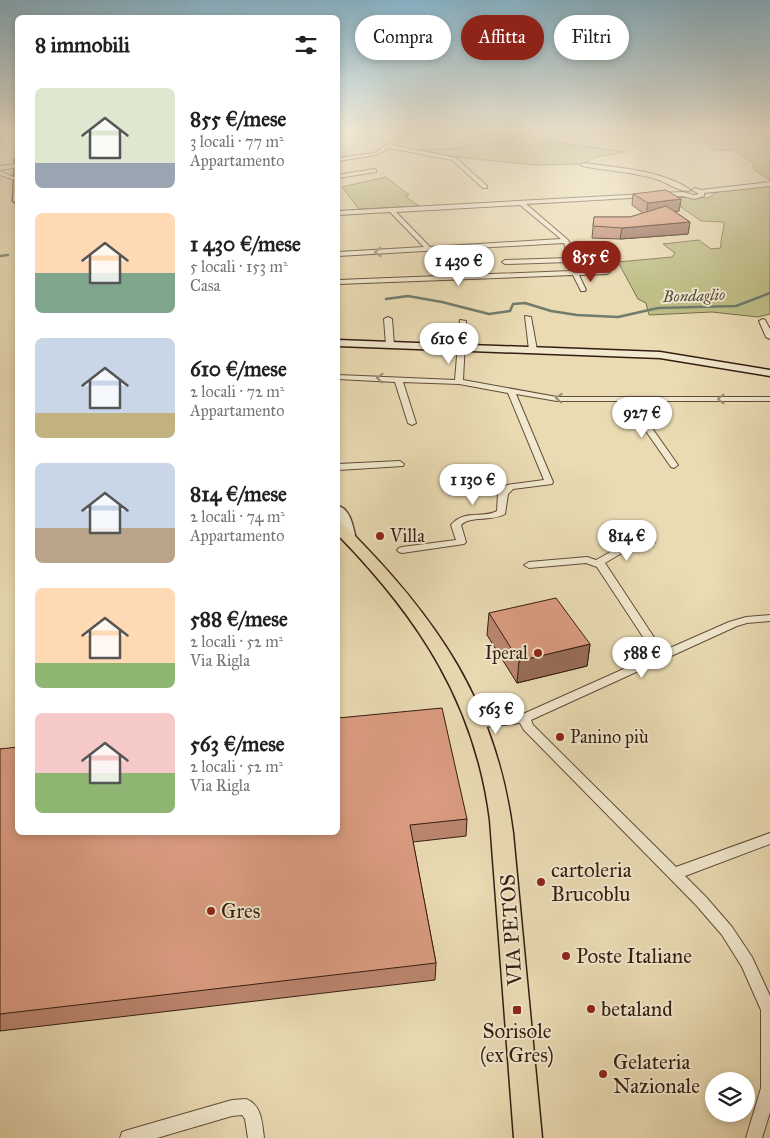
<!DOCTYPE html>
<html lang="it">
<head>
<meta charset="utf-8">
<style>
  body { margin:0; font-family:"IM FELL Great Primer",serif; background:#f2f2f2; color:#202124; height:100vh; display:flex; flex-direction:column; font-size:19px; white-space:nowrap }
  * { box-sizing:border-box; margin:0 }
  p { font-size:16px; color:#757577 }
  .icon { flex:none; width:28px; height:28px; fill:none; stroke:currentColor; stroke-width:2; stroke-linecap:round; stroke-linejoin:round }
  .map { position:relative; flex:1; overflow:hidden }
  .side { position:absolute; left:15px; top:15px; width:325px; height:820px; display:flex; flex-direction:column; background:#fff; border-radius:8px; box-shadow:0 2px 8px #0003 }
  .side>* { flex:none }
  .top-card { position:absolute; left:355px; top:15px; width:340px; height:45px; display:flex; gap:10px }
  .fabs { position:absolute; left:705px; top:1072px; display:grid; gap:10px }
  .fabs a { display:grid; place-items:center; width:50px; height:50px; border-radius:50%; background:#fff; box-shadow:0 2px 8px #0003; font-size:25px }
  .price { position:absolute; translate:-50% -42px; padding:0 11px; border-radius:18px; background:#fff; color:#222; font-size:16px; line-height:32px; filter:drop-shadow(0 1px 2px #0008) }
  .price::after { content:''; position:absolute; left:50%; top:30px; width:15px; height:11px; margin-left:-8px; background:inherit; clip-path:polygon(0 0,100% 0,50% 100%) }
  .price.active { background:#8f2418; color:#fff }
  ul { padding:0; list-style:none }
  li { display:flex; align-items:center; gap:15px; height:125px; padding:0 20px }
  li span { display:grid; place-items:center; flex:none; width:140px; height:100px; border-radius:8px; color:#555 }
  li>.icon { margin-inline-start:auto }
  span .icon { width:60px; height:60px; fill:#fffc; stroke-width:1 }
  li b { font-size:21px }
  h2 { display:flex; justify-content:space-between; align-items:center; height:60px; padding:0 20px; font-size:21px }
  .pill { padding:0 18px; border-radius:22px; background:#fff; box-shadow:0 2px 8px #0003; font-size:18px; line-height:45px }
  .pill.active { background:#8f2418; color:#fff }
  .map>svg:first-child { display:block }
  .green { fill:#bfbe87; stroke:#7a6e4c }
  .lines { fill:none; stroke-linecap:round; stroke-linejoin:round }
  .stream { stroke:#707c6c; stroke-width:2.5 }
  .minor-casing { stroke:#624c3a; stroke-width:2 }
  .tertiary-casing { stroke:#624c3a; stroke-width:3 }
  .secondary-casing { stroke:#351d11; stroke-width:3 }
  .primary-casing { stroke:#351d11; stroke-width:3 }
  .minor { fill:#f1e8ce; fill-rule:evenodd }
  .tertiary { fill:#f1e8ce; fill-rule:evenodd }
  .secondary { fill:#f1e8ce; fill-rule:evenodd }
  .primary { fill:#eadbb3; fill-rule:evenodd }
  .wall { fill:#bc866f; stroke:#351d11 }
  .shaded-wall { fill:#996d5a; stroke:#351d11 }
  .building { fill:#db9c81; stroke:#351d11 }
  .oneway { stroke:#9c8d79 }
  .poi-dot { fill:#8f2418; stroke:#f1e8ce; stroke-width:2 }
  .labels { text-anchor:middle; stroke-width:4; stroke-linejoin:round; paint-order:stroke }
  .far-water-label { font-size:16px; font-style:italic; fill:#534d3e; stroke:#f1e8ce }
  .poi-label { font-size:18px; fill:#351d11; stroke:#f1e8ce; text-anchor:start }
  .near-poi-label { font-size:21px; fill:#351d11; stroke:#f1e8ce; text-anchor:start }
  .near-street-label { font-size:21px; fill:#351d11; stroke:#f1e8ce }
</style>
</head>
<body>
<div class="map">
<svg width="770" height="1138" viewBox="0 0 770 1138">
  <rect width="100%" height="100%" fill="#eadbb3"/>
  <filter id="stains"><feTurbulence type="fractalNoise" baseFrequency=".004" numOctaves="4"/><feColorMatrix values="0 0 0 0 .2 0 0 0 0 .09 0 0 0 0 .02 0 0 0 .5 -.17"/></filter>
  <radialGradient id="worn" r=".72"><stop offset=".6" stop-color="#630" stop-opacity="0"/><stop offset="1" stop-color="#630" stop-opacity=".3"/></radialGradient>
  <g class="green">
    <path d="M520,132L548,141L626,152L597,157L581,164L535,165L456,157L419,150L464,148L460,140L470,133Z"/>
    <path d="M702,135H770V180L754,170L753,163L734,150H713Z"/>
    <path d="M386,177L409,195L405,196L419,206L359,209L342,187Z"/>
    <path d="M770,185V314L758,317L712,312L649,315L646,303L638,299L618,262L672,257L675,253L663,244L699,240L711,249L721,248C720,239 724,232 724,222L701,221L667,197L709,198C717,187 756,187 770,185Z"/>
  </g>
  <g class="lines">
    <g class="stream">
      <path d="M0,256L8,255"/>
      <path d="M386,299L408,296L442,302L489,314L510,311L513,304L525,303L551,311L577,315L618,317L658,308L736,306L770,293"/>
    </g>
    <g class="minor-casing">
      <g id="minor">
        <path d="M409,131H414L413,132L465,131L456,134L408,135L392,145L456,158L487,186V188H483L452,160L389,148L377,155L338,161V158L374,153Z"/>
        <path d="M584,163C619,168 661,170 691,190C683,194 667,183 659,180C634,172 608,171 582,166L581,165Z"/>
        <path d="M18,164V167L0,170V166Z"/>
        <path d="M374,169L376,170V172L338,178V175Z"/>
        <path d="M0,171L18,179V181L0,175Z"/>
        <path d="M770,182V186L704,193V196L694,199L683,196L660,197L657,195L660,193L683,192L694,195L699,194L692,190L695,188L701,190Z"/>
        <path d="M646,194L648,195V197L526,204L568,240L573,250L578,271L607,270L610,272L607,274L579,275L586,290L585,291H581L573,275L338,284V280L571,271L569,262L505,264L502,262L505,260L569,258L564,243L338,256V252L424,247L390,212L338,215V211ZM520,205L561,239L430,247L396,212Z"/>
        <path d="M525,316L531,317L537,350L536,352H530L529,350Z"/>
        <path d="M388,317L392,319L394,345L390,347L386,345L384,319Z"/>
        <path d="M763,319L765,320L770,329V339L766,337L759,321Z"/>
        <path d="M460,320L466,321L463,380L557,397H770V401H633L678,465L674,468L671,467L625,401H557L516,394L553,482L552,484L513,489L508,494L505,514C491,522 471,515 461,525L466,542L464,544L402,553L399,552L397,550L399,548L402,547L456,540L451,525C464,509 482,519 497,511L498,493L507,485L544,480L508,393L459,384L403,382L416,423L412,425L408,423L395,382L338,379V375L455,380Z"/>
        <path d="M400,461L404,464L403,466L338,470V464Z"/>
        <path d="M650,539L653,540L655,542L653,544L620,554L605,563L663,651L729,622L746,617L770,615V621L747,623L737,626L531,720L533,725L676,867L770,833V844L685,876L706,897L732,927L752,957L770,996V1112L762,1138H746L761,1088V1010L742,967L722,935L696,905L524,730L520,723L477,728L473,727L471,724L473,721L477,720L523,714L655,655L597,567L586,563L529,568L524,565L529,562L587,557L596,560L614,550Z"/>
        <path d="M246,1099C262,1105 262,1123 264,1138H248L245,1119L242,1115L232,1116L157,1138H120L122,1132L128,1130L232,1100Z"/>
      </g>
    </g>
    <g class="tertiary-casing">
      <path id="tertiary" d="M338,506C351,509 353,528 356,539L354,542L350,543L344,539L338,516Z"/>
    </g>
    <g class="secondary-casing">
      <path id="secondary" d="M338,340L660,352L770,370V376L660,358L338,346Z"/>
    </g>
    <g class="primary-casing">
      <g id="primary">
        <path d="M15,159H18V204L13,201Z"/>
        <path d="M338,522L343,524C435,615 496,701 513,833L542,1138H514L490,820C475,703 419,618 338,535Z"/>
      </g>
    </g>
    <use href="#minor" class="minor"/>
    <use href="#tertiary" class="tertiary"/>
    <use href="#secondary" class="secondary"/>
    <use href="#primary" class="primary"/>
  </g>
  <g class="wall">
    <path d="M633,194L681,199L679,211H674L690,222L688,234L620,239L592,238L594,217H630L643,213L632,205Z"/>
    <path d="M489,613L590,644L587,666L517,683L487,635Z"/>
    <path d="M0,749L467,819L466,836L413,842L436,963L435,980L0,1031Z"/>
  </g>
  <g class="shaded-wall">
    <path d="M681,199L679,211L646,215L648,203Z"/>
    <path d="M690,222L688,234L620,239L622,228Z"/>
    <path d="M590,644L587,666L517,683L519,661Z"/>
  </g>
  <g class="building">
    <path d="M666,190L681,199L648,203L633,194Z"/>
    <path d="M666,206L690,222L622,228L593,226L594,217H630Z"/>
    <path d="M556,598L590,644L519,661L489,613Z"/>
    <path d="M442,708L467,819L410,825L436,963L0,1014V749L18,747V832H338V718Z"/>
  </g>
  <defs><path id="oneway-chevron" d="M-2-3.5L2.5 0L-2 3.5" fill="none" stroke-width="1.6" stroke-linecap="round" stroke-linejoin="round" transform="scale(1.25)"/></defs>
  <g class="oneway">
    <use href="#oneway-chevron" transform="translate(378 252) rotate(177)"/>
    <use href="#oneway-chevron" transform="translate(380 378) rotate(-178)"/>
    <use href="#oneway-chevron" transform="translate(559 398) rotate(-176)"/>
    <use href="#oneway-chevron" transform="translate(721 399) rotate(180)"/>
  </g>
  <linearGradient id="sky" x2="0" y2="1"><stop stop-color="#88b7ce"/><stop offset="0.45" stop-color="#f6efdd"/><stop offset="1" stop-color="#f6efdd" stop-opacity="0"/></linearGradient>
  <rect width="770" height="290" fill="url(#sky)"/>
  <g class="poi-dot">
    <circle cx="380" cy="536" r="5"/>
    <circle cx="538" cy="653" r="5"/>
    <circle cx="560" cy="737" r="5"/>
    <circle cx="541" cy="882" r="5"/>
    <circle cx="211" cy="911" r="5"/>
    <circle cx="566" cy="956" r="5"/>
    <circle cx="591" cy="1009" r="5"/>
    <rect x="512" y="1005" width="10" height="10" rx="2.5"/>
    <circle cx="603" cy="1074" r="5"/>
  </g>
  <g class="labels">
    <g class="far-water-label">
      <text transform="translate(694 295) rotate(-2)" y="6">Bondaglio</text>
    </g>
    <g class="poi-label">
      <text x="390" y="542">Villa</text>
      <text x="528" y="659" text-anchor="end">Iperal</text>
      <text x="570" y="743">Panino più</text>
    </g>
    <g class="near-poi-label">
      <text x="551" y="877">cartoleria<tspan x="551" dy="24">Brucoblu</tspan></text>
      <text x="221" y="918">Gres</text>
      <text x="576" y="963">Poste Italiane</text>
      <text x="601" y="1016">betaland</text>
      <text x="517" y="1038" text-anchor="middle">Sorisole<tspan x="517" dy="24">(ex Gres)</tspan></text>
      <text x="613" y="1069">Gelateria<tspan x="613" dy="24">Nazionale</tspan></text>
    </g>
    <g class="near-street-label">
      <text transform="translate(511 930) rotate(-94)" y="7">VIA PETOS</text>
    </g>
  </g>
  <rect width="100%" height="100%" filter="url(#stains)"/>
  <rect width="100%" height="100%" fill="url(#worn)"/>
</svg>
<div class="fabs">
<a><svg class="icon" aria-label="layers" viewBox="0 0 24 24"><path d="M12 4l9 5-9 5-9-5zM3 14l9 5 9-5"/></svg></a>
</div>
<b class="price active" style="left:591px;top:283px">855 €</b>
<b class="price" style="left:459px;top:287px">1 430 €</b>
<b class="price" style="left:449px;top:365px">610 €</b>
<b class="price" style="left:642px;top:439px">927 €</b>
<b class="price" style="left:473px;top:506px">1 130 €</b>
<b class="price" style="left:627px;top:562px">814 €</b>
<b class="price" style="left:642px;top:679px">588 €</b>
<b class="price" style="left:496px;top:735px">563 €</b>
<div class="top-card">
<a class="pill">Compra</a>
<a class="pill active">Affitta</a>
<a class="pill">Filtri</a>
</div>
<section class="side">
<h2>8 immobili<svg class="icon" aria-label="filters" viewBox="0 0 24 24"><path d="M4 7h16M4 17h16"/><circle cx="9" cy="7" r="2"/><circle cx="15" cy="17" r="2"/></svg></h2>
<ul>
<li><span style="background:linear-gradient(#dfe7d0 75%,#9aa5b1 0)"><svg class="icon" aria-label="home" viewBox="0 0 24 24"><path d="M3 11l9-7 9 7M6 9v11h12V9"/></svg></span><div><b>855 €/mese</b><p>3 locali · 77 m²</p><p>Appartamento</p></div></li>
<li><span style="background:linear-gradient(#ffd9b3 60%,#7fa58c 0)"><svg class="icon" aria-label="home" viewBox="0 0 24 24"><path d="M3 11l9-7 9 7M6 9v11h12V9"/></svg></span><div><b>1 430 €/mese</b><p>5 locali · 153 m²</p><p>Casa</p></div></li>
<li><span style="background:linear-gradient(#c9d6e8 75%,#c2b280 0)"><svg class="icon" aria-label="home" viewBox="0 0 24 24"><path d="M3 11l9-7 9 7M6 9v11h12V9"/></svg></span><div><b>610 €/mese</b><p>2 locali · 72 m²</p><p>Appartamento</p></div></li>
<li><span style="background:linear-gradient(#c9d6e8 65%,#b9a48a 0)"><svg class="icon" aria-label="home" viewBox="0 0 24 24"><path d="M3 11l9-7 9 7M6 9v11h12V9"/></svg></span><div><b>814 €/mese</b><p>2 locali · 74 m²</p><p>Appartamento</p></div></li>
<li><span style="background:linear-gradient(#ffd9b3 75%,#8fb573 0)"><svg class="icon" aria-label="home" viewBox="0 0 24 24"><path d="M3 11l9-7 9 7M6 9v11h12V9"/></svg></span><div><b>588 €/mese</b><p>2 locali · 52 m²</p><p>Via Rigla</p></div></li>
<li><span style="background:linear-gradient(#f6c9c9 60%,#8fb573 0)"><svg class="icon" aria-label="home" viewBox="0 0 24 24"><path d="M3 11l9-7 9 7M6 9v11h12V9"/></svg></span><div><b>563 €/mese</b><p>2 locali · 52 m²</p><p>Via Rigla</p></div></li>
</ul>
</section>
</div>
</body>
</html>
